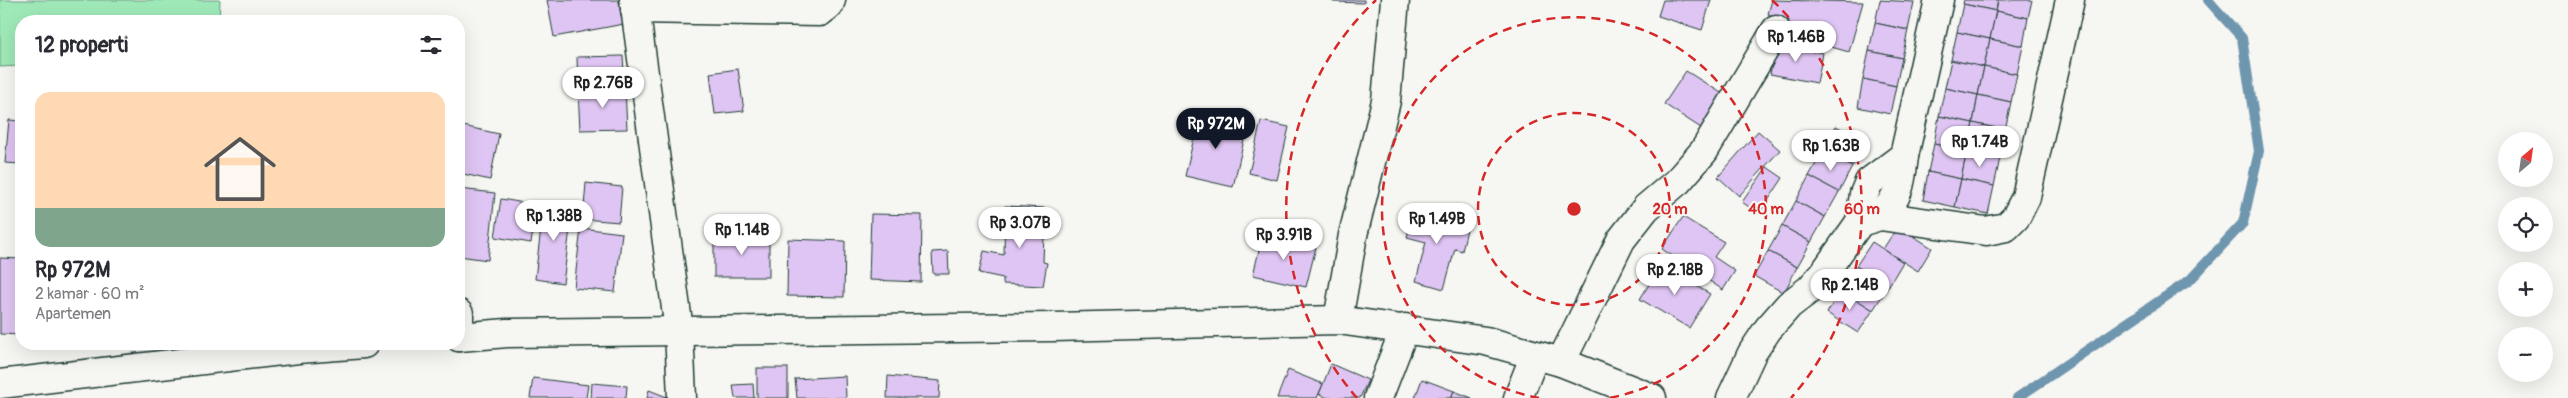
<!DOCTYPE html>
<html lang="id">
<head>
<meta charset="utf-8">
<style>
  body { margin:0; font-family:Pangolin,sans-serif; background:#f2f2f3; color:#2b2b33; height:100vh; display:flex; flex-direction:column; font-size:19px; white-space:nowrap }
  * { box-sizing:border-box; margin:0 }
  p { font-size:16px; color:#7c7c81 }
  .icon { flex:none; width:28px; height:28px; fill:none; stroke:currentColor; stroke-width:2; stroke-linecap:round; stroke-linejoin:round }
  .map { position:relative; flex:1; overflow:hidden }
  .panel { position:absolute; left:15px; top:15px; width:450px; height:335px; display:flex; flex-direction:column; background:#fff; border-radius:20px; box-shadow:0 5px 20px #0002 }
  .panel>* { flex:none }
  .needle { width:32px; rotate:29deg }
  .buttons { position:absolute; left:2498px; top:132px; display:grid; gap:10px }
  .buttons a { display:grid; place-items:center; width:55px; height:55px; border-radius:50%; background:#fff; box-shadow:0 5px 20px #0002; font-size:25px }
  .price { position:absolute; translate:-50% -42px; padding:0 11px; border-radius:18px; background:#fff; color:#222; font-size:16px; line-height:32px; filter:drop-shadow(0 1px 2px #0008) }
  .price::after { content:''; position:absolute; left:50%; top:30px; width:15px; height:11px; margin-left:-8px; background:inherit; clip-path:polygon(0 0,100% 0,50% 100%) }
  .price.selected { background:#111827; color:#fff }
  ul { padding:0; list-style:none }
  li { display:grid; align-content:center; gap:10px; height:265px; padding:0 20px }
  li span { display:grid; place-items:center; height:155px; border-radius:15px; color:#555 }
  li>.icon { margin-inline-start:auto }
  span .icon { width:90px; height:90px; fill:#fffc; stroke-width:1 }
  li b { font-size:21px }
  h2 { display:flex; justify-content:space-between; align-items:center; height:60px; padding:0 20px; font-size:21px }
  .map>svg:first-child { display:block }
  .green { fill:#9fe9b8; stroke:#5f9376 }
  .lines { fill:none; stroke-linecap:round; stroke-linejoin:round }
  .stream { stroke:#6e96ae; stroke-width:10 }
  .building { fill:#dfc5f3; stroke:#1f3d34 }
  .street-casing { stroke:#1f3d34; stroke-width:31 }
  .street { stroke:#f6f6f2; stroke-width:28 }
  .ring { fill:none; stroke:#d62828; stroke-width:2.5; stroke-dasharray:9 6 }
  .centre { fill:#d62828; stroke:#f6f6f2; stroke-width:2.5 }
  .ring-label { font-size:15px; text-anchor:middle; font-weight:bold; fill:#d62828; stroke:#f6f6f2; stroke-width:4; stroke-linejoin:round; paint-order:stroke }
</style>
</head>
<body>
<div class="map">
<svg width="2568" height="398" viewBox="0 0 2568 398">
  <rect width="100%" height="100%" fill="#f6f6f2"/>
  <filter id="ink" filterUnits="userSpaceOnUse"><feTurbulence type="fractalNoise" baseFrequency=".02" numOctaves="2"/><feDisplacementMap in="SourceGraphic" scale="10" xChannelSelector="R" yChannelSelector="G"/><feConvolveMatrix kernelMatrix="1 2 1 2 8 2 1 2 1" color-interpolation-filters="sRGB"/></filter>
  <g filter="url(#ink)">
    <path class="green" d="M0,0H220L219,21H21V66L0,67Z"/>
    <g class="lines">
      <path class="stream" d="M2017,398L2190,280L2243,223L2259,151L2242,38L2208,0"/>
    </g>
    <g class="building">
      <path d="M547,0H619L624,24L554,37Z"/>
      <path d="M1333,0H1364V3L1333,2Z"/>
      <path d="M1663,0H1711L1702,30L1658,16Z"/>
      <path d="M1772,0L1863,2L1849,52L1785,34L1789,20L1768,14Z"/>
      <path d="M1880,0L1914,2L1908,30L1875,23Z"/>
      <path d="M1964,0H1998L1996,11L1963,4Z"/>
      <path d="M1998,0H2032L2028,18L1996,11Z"/>
      <path d="M1963,4L1996,11L1990,39L1957,32Z"/>
      <path d="M1996,11L2028,18L2023,46L1990,39Z"/>
      <path d="M1875,23L1908,30L1902,58L1869,51Z"/>
      <path d="M1957,32L1990,39L1984,67L1951,60Z"/>
      <path d="M1990,39L2023,46L2017,74L1984,67Z"/>
      <path d="M1776,43L1823,53L1817,83L1770,74Z"/>
      <path d="M1869,51L1902,58L1896,86L1863,79Z"/>
      <path d="M623,56L625,88L578,90L577,57Z"/>
      <path d="M1951,60L1984,67L1978,95L1945,88Z"/>
      <path d="M1984,67L2017,74L2011,102L1978,95Z"/>
      <path d="M738,69L744,111L715,114L710,73Z"/>
      <path d="M1686,71L1726,96L1704,130L1664,104Z"/>
      <path d="M1863,79L1896,86L1890,114L1858,107Z"/>
      <path d="M625,88L627,129L580,130L578,90Z"/>
      <path d="M1945,88L1978,95L1973,123L1939,116Z"/>
      <path d="M1978,95L2011,102L2005,130L1973,123Z"/>
      <path d="M1200,112L1248,123L1233,187L1185,176Z"/>
      <path d="M1939,116L1973,123L1967,151L1934,144Z"/>
      <path d="M9,120L21,121V164L5,163Z"/>
      <path d="M1261,121L1289,127L1277,180L1249,173Z"/>
      <path d="M1973,123L2005,130L2000,158L1967,151Z"/>
      <path d="M463,126L499,134L490,180L459,173V149Z"/>
      <path d="M1836,126L1866,142L1852,167L1823,151Z"/>
      <path d="M1758,131L1780,150L1739,196L1718,177Z"/>
      <path d="M1934,144L1967,151L1961,179L1928,172Z"/>
      <path d="M1823,151L1852,167L1839,192L1809,176Z"/>
      <path d="M1967,151L2000,158L1994,186L1961,179Z"/>
      <path d="M1767,167L1783,178L1759,214L1742,202Z"/>
      <path d="M1928,172L1961,179L1955,207L1923,200Z"/>
      <path d="M1809,176L1839,192L1825,217L1796,201Z"/>
      <path d="M1961,179L1994,186L1988,214L1955,207Z"/>
      <path d="M586,183L622,187L619,222L583,219Z"/>
      <path d="M459,189L495,193L488,260L459,256Z"/>
      <path d="M501,199L537,205L531,243L495,237Z"/>
      <path d="M1796,201L1825,217L1811,242L1782,226Z"/>
      <path d="M544,202L573,206L563,283L535,279Z"/>
      <path d="M1005,206L1045,208L1043,262L1047,263L1043,286L1003,284V278L979,273L984,251L1004,255Z"/>
      <path d="M1414,211L1434,216L1436,211L1464,219L1463,223L1468,225L1462,251L1455,249L1444,289L1416,281L1426,242L1407,237Z"/>
      <path d="M871,214L922,215L921,282L869,280Z"/>
      <path d="M1683,217L1724,242L1714,257L1735,271L1723,290L1662,249Z"/>
      <path d="M1782,226L1811,242L1797,267L1768,251Z"/>
      <path d="M1898,226L1932,248L1918,271L1883,249Z"/>
      <path d="M581,228L622,233L615,292L574,288Z"/>
      <path d="M1263,234L1316,247L1306,287L1253,275Z"/>
      <rect x="714" y="236" width="55" height="41"/>
      <path d="M788,239L845,241L844,297L787,296Z"/>
      <path d="M1872,242L1903,262L1888,287L1856,266Z"/>
      <path d="M948,251L949,274H933L932,252Z"/>
      <path d="M1768,251L1797,267L1784,293L1754,276Z"/>
      <path d="M0,258L21,259V335L0,334Z"/>
      <path d="M1661,265L1710,294L1689,328L1640,299Z"/>
      <path d="M1856,266L1888,287L1873,310L1841,290Z"/>
      <path d="M1841,290L1873,310L1858,333L1827,313Z"/>
      <path d="M1331,364L1368,380L1360,398H1328L1319,394Z"/>
      <rect x="757" y="368" width="31" height="30"/>
      <path d="M1288,370L1323,384L1317,398H1277Z"/>
      <path d="M845,376L846,398H797L795,379Z"/>
      <path d="M888,376L940,381L939,398H887Z"/>
      <path d="M533,378L588,385L586,398H530Z"/>
      <path d="M1422,379L1454,391L1451,398H1415Z"/>
      <path d="M592,383L627,386L626,398H591Z"/>
      <path d="M753,384L754,398H735L733,385Z"/>
      <path d="M649,390L667,397V398H647Z"/>
      <path d="M1454,391L1472,398H1451Z"/>
    </g>
    <g class="lines">
      <g class="street-casing">
        <g id="street">
          <path d="M634,0L679,330L682,398"/>
          <path d="M635,9L820,12L829,5L831,0"/>
          <path d="M1880,216C1900,197 1901,183 1904,156"/>
          <path d="M1860,222L1880,216L1986,231L2006,227L2016,217L2026,197L2070,0"/>
          <path d="M459,314V337"/>
          <path d="M1338,320L1353,235L1386,101L1395,0"/>
          <path d="M459,337L507,333L1054,327L1338,320L1486,341L1561,362L1652,398"/>
          <path d="M1561,362L1621,240L1646,208L1678,181L1704,151L1776,30"/>
          <path d="M0,384L298,349L364,344"/>
          <path d="M1378,398L1405,328"/>
          <path d="M1518,398L1535,355"/>
          <path d="M1731,398L1752,353L1768,329L1789,305L1810,289L1824,273L1860,222L1864,194L1869,182L1904,156L1939,0"/>
        </g>
      </g>
      <use href="#street" class="street"/>
    </g>
  </g>
  <g class="ring">
    <circle cx="1574" cy="209" r="96"/>
    <path d="M1539 398A192 192 0 1 1 1609 398"/>
    <path d="M1357 398A288 288 0 0 1 1376 0M1772 0A288 288 0 0 1 1791 398"/>
  </g>
  <circle cx="1574" cy="209" r="8" class="centre"/>
  <g class="ring-label">
    <text x="1670" y="214">20 m</text>
    <text x="1766" y="214">40 m</text>
    <text x="1862" y="214">60 m</text>
  </g>
</svg>
<div class="buttons">
<a><svg class="needle" viewBox="-14 -14 28 28"><path d="M0-13l5 13h-10z" fill="#e53935"/><path d="M0 13l5-13h-10z" fill="#7c7c81"/></svg></a>
<a><svg class="icon" aria-label="locate" viewBox="0 0 24 24"><circle cx="12" cy="12" r="6"/><path d="M12 2v4M12 18v4M2 12h4M18 12h4"/></svg></a>
<a>+</a>
<a>−</a>
</div>
<b class="price" style="left:1796px;top:63px">Rp 1.46B</b>
<b class="price" style="left:603px;top:109px">Rp 2.76B</b>
<b class="price selected" style="left:1216px;top:150px">Rp 972M</b>
<b class="price" style="left:1980px;top:168px">Rp 1.74B</b>
<b class="price" style="left:1831px;top:172px">Rp 1.63B</b>
<b class="price" style="left:554px;top:242px">Rp 1.38B</b>
<b class="price" style="left:1437px;top:245px">Rp 1.49B</b>
<b class="price" style="left:1020px;top:249px">Rp 3.07B</b>
<b class="price" style="left:742px;top:256px">Rp 1.14B</b>
<b class="price" style="left:1284px;top:261px">Rp 3.91B</b>
<b class="price" style="left:1675px;top:296px">Rp 2.18B</b>
<b class="price" style="left:1850px;top:311px">Rp 2.14B</b>
<section class="panel">
<h2>12 properti<svg class="icon" aria-label="filters" viewBox="0 0 24 24"><path d="M4 7h16M4 17h16"/><circle cx="9" cy="7" r="2"/><circle cx="15" cy="17" r="2"/></svg></h2>
<ul>
<li><span style="background:linear-gradient(#ffd9b3 75%,#7fa58c 0)"><svg class="icon" aria-label="home" viewBox="0 0 24 24"><path d="M3 11l9-7 9 7M6 9v11h12V9"/></svg></span><div><b>Rp 972M</b><p>2 kamar · 60 m²</p><p>Apartemen</p></div></li>
</ul>
</section>
</div>
</body>
</html>
